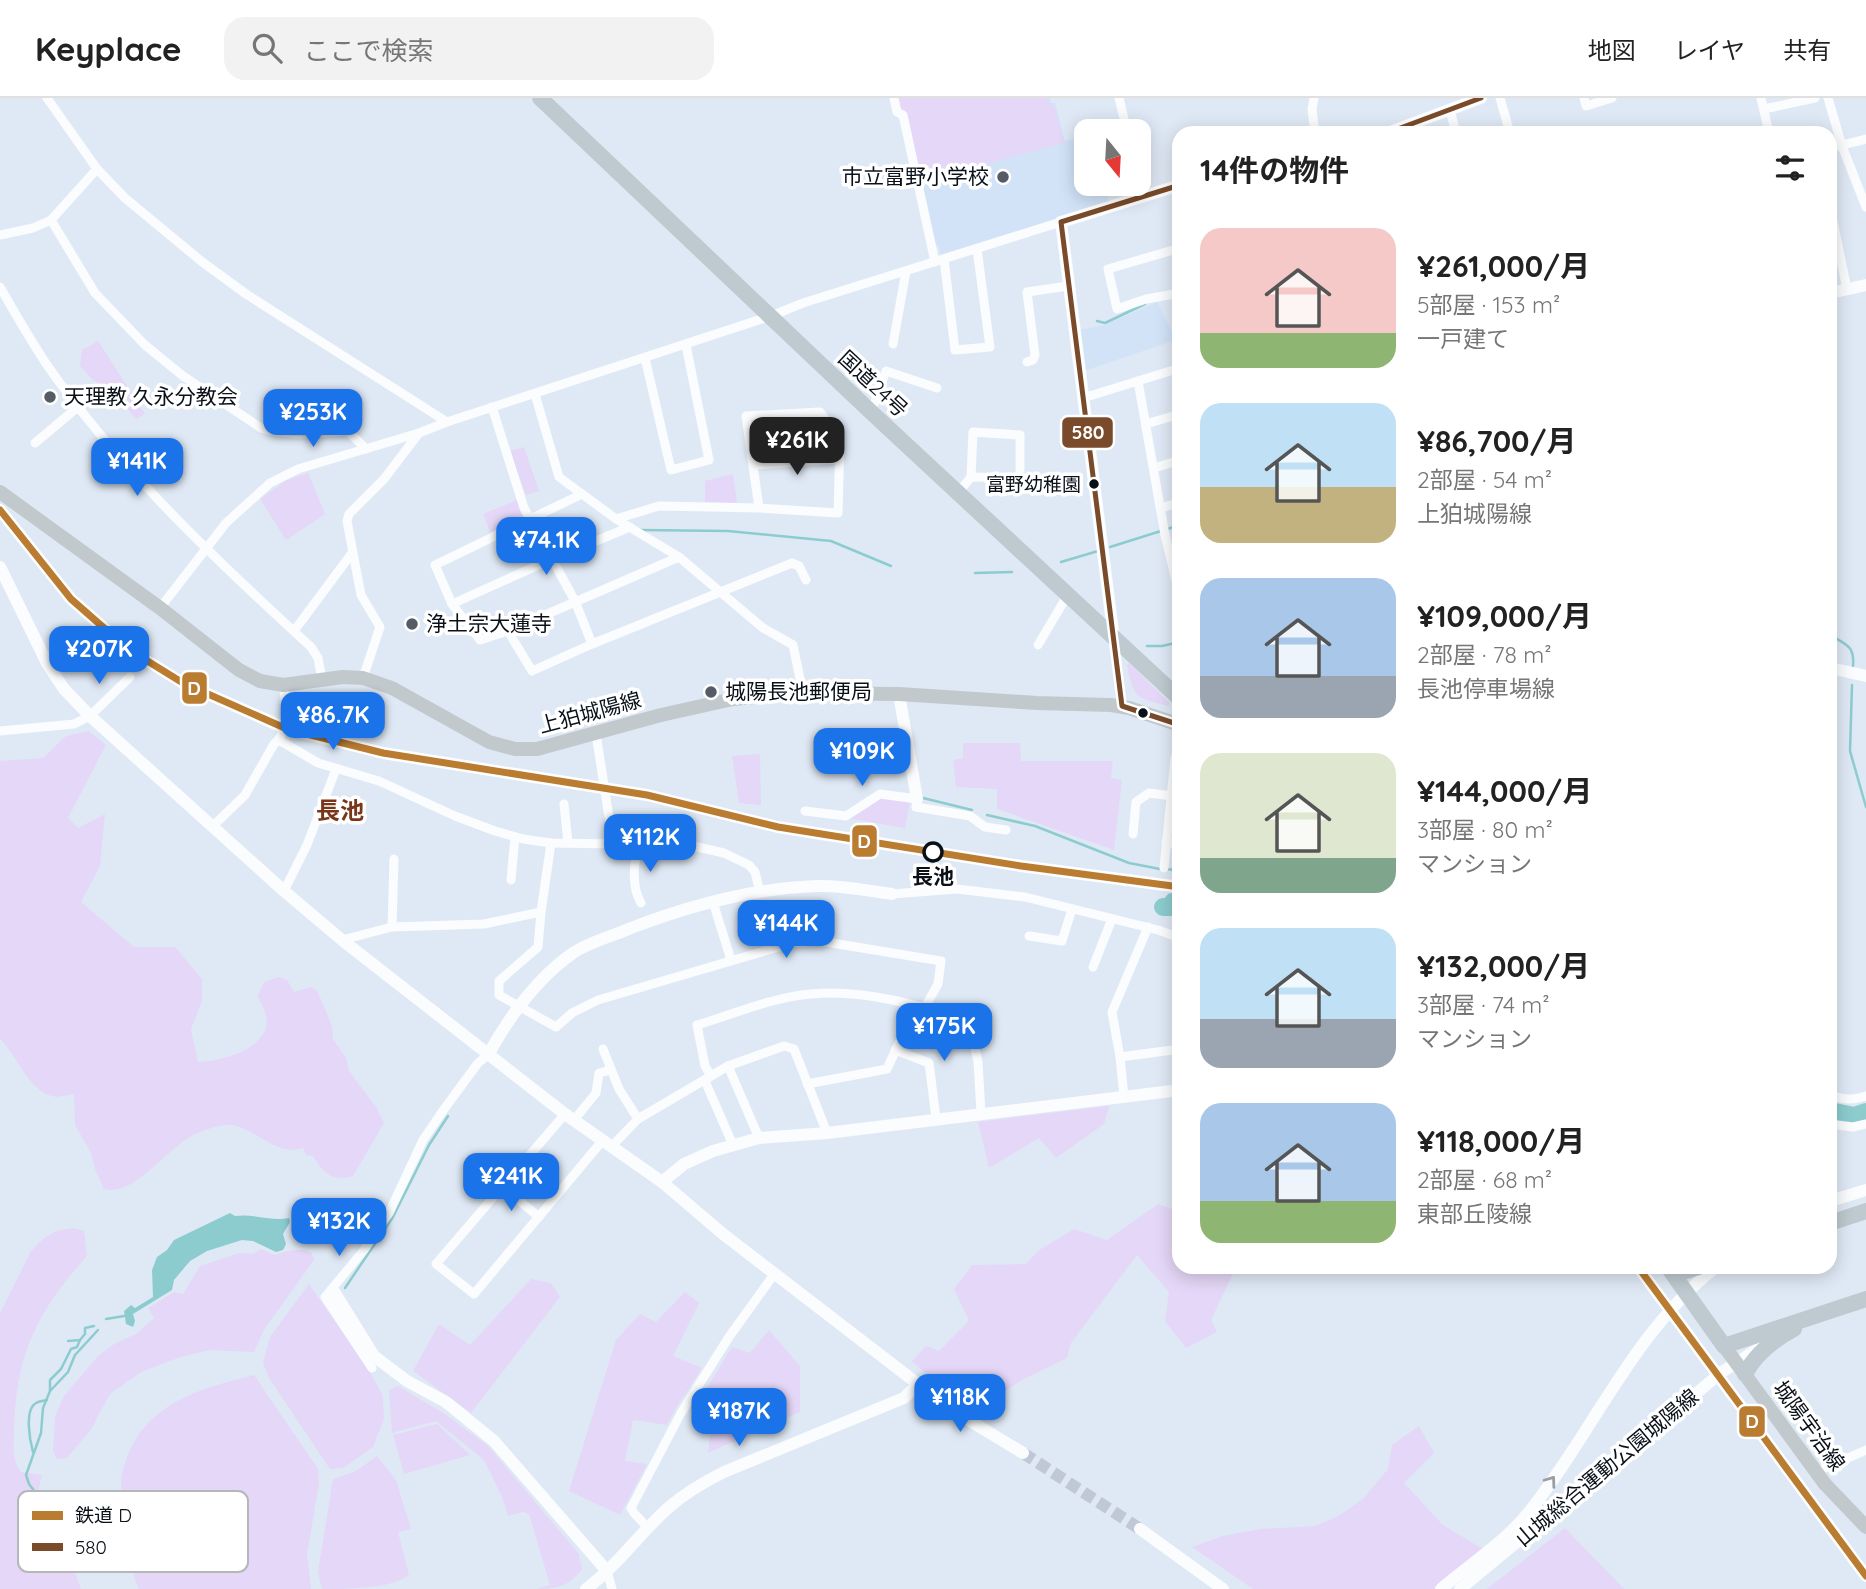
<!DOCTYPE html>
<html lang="ja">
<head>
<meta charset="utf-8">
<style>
  body { margin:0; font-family:Quicksand,"Noto Sans JP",sans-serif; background:#f2f2f2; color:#222; height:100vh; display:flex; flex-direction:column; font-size:26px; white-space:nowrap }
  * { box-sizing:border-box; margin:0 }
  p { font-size:23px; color:#767676 }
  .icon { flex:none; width:38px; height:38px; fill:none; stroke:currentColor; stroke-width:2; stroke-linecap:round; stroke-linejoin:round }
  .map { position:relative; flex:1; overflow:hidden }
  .drawer { position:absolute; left:1172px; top:28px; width:665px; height:1148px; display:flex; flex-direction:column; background:#fff; border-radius:21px; box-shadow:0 4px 18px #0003 }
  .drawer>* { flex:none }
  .needle { width:46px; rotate:162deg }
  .fabs { position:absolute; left:1074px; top:21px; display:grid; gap:14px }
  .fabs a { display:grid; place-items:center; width:77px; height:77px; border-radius:14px; background:#fff; box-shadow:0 4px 18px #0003; font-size:35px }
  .price { position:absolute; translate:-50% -60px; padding:0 16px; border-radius:14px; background:#1a73e8; color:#fff; font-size:23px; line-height:46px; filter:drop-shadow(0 2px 4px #0008) }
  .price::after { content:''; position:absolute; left:50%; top:42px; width:21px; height:16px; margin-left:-10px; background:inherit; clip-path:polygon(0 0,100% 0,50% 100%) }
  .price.on { background:#222; color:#fff }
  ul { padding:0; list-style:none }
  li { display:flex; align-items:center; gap:21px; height:175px; padding:0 28px }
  li span { display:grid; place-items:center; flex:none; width:196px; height:140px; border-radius:21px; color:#555 }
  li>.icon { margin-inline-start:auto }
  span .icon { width:84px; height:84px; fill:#fffc; stroke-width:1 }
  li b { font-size:30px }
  h2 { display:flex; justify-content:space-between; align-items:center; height:84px; padding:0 28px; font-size:30px }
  header { display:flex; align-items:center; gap:42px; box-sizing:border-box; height:98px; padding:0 35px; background:#fff; border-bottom:2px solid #e0e0e0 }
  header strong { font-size:33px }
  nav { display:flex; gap:38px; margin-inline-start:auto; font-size:24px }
  .search { width:490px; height:63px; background:#f2f2f2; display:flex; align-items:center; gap:18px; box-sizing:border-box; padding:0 24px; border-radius:21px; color:#767676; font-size:26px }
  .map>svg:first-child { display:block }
  .built { fill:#d2e3f8 }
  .green { fill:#e4d7f7 }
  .water { fill:#8ccccf }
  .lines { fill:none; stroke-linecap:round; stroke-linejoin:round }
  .stream { stroke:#8ccccf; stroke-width:2.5 }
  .river { stroke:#8ccccf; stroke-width:18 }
  .secondary-tunnel { stroke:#bfc8d4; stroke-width:12; stroke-dasharray:12 6; stroke-linecap:butt }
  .street { stroke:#fafcfe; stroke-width:9 }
  .secondary { stroke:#fafcfe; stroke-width:12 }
  .primary { stroke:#c2c9cd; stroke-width:14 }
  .highway { stroke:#becacf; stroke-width:16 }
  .bus-1-casing { stroke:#fff; stroke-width:10 }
  .bus-1 { stroke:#7a4b2a; stroke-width:5 }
  .rail-1-casing { stroke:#fff; stroke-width:12 }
  .rail-1 { stroke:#ba7c31; stroke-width:7 }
  .oneway { stroke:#9a9ea2 }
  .poi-dot { fill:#555c65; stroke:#fff; stroke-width:2.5 }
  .bus-dot { fill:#0a1018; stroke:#fff; stroke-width:2.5 }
  .stop-dot { fill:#fff; stroke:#0a1018; stroke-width:3.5 }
  .labels { text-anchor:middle; stroke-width:7; stroke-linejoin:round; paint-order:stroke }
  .bus-label { font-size:19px; fill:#0a1018; stroke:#fff; text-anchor:end }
  .poi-label { font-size:21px; fill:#0a1018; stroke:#fff; text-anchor:start }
  .street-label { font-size:21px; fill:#0a1018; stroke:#fff }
  .stop-label { font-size:21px; font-weight:bold; fill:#0a1018; stroke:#fff }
  .quarter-label { font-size:24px; font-weight:bold; fill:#78371a; stroke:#fff }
  .key { fill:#fff; stroke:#b6b7ba; stroke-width:2 }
  .key-label { font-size:19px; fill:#0a1018 }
  .line-badge { stroke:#fff; stroke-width:2.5 }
  .badge-label { font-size:19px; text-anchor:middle; font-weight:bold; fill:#fff }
</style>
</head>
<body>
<header>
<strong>Keyplace</strong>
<div class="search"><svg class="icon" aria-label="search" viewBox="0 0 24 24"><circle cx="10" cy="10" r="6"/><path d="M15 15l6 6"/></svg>ここで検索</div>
<nav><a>地図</a><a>レイヤ</a><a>共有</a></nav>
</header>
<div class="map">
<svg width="1866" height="1491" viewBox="0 0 1866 1491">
  <rect width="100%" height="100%" fill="#dfe9f5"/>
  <g class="built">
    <path d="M897,0H1050L1051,5H1055L1065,43L1087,37V86H1104L1109,104L940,157L939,149L933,143L906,16L898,7Z"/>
    <path d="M1157,204L1176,242L1084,273L1079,232L1104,227Z"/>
  </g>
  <g class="green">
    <path d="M897,0H1047L1050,7H1054L1064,45L952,75L953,82L942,84L940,80H929L926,70L918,72L906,16L898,7Z"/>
    <path d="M98,243L145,316L136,321L111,291L93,282L80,268L82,252Z"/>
    <path d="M524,349L539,393L526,397L510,353Z"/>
    <path d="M308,375L325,416L286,442L260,401L287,382Z"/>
    <path d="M733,376L737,405L705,404V383Z"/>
    <path d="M517,402L523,418L519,423L490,434L483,416Z"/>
    <path d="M1129,565L1170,605L1168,608C1139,600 1133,602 1127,567Z"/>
    <path d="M89,633L106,647L68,720L78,730L105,716L100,768L81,804L134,849H175L202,881V903L191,931L198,964C219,963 258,954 266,930C269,920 262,907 258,898L264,884L279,879L287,882L294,894L311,889L317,893L322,904L332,928L333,941L346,960L349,973L376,1009L384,1025L353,1078C333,1085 323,1075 313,1058L306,1057L303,1050C278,1059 256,1031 232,1027C222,1026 208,1031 200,1034C170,1044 136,1100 104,1091L95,1071L91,1055L75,1027L74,996C68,997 58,1000 52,998C29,993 16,956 0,941V663L43,660L66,638Z"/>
    <path d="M963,645H1020L1021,663H1113L1111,680L1122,682L1114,752L997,711V691L956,689L953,662L963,660Z"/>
    <path d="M760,656L761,707L739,705L732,658Z"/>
    <path d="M881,699L910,703L905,730L847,720Z"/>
    <path d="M1109,1008L1104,1026L1056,1060L1039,1040L989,1070L978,1024Z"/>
    <path d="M1158,1106L1179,1114L1180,1169H1236L1211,1222L1217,1234L1186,1250L1165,1223L1169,1194L1137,1157L1071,1245L1067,1260L1020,1283L971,1317L912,1263L926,1248L939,1253L969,1223L954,1191L972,1167L1026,1166L1039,1152L1074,1131L1107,1142Z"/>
    <path d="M74,1130L84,1133L87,1158C36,1215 16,1256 14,1333C14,1348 11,1361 21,1374L42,1377L38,1394L78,1406L92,1431L63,1443L81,1491H0V1215L31,1153L43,1141L56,1133Z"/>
    <path d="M261,1151L274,1157C288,1152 300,1149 312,1155L314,1162L264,1232L254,1254L209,1252L178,1260L141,1274L110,1296L90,1333L67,1360L57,1361L53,1353L55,1318L64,1298L98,1258L114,1246L136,1236L154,1220L148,1210L174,1194L183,1196L200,1168L239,1155L253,1156Z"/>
    <path d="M531,1181L551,1185L560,1199L471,1315L413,1273L439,1226L470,1247Z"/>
    <path d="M309,1186L371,1276L383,1298L384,1321L373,1349L343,1370L330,1371L269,1280L263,1265L270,1239Z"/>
    <path d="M685,1194L699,1205L673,1258L702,1270L677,1308L667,1327L633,1322L625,1363L647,1366L620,1417L569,1393L616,1242L640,1216L656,1224Z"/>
    <path d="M769,1232L800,1268V1314L708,1355L713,1310L698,1304L732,1249L750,1255Z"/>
    <path d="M254,1277L318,1371L319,1386L307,1456L311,1491H139C125,1464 142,1453 136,1434C131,1418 122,1405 121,1388C121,1376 124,1367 128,1357C150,1303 203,1290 254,1277Z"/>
    <path d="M398,1288L445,1316L488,1348L579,1456L582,1471C570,1488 556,1491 537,1491L550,1487L529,1416L523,1414L508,1418L502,1399L484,1362L436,1323L392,1335L389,1292Z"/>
    <path d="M437,1326L470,1357L404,1376L393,1337Z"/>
    <path d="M1419,1328L1434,1355L1404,1385L1443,1427L1488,1454L1439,1491H1253L1192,1449L1223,1438L1260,1431L1316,1428L1340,1417L1363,1401L1388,1371L1392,1347Z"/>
    <path d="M377,1358L396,1382L411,1431L398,1434L409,1477C392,1491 347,1491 322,1491L318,1474L333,1381L356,1373Z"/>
    <path d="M1565,1430L1624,1491H1487Z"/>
  </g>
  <path class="water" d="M230,1115L235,1118C253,1115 271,1124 289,1120L290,1124L283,1136L286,1146L283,1152L276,1154L253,1143L242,1142L207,1153L190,1163L174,1182L172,1192L133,1216L135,1223L133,1229L126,1226L124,1213L131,1207L135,1210L153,1199L152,1172L157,1159L167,1152L174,1142Z"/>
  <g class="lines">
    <g class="stream">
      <path d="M1415,32L1416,35"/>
      <path d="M1097,223L1105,225L1145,206"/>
      <path d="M640,432L728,433L831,443L891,468"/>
      <path d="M1110,449L1180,427"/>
      <path d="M1061,464L1098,453"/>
      <path d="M975,475L1012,474"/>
      <path d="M1830,537C1847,547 1855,548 1853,569"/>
      <path d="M1147,548H1162L1180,544"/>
      <path d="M1852,587L1850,653L1866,709"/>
      <path d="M923,700L972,712"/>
      <path d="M987,717L1035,728L1129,765L1160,771"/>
      <path d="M1167,771L1180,773"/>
      <path d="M345,1190L393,1119L429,1047L448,1018"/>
      <path d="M106,1221L124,1218"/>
      <path d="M68,1243L80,1242L85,1236V1230L94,1228"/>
      <path d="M50,1293V1282L61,1271L71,1251L77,1249L80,1242"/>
      <path d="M33,1354C30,1343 24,1312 36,1305C39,1303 43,1303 47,1302"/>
      <path d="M88,1411L92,1406L93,1399L73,1397L38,1398L29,1386L26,1377L41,1335L43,1310L50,1293L68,1274L75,1257L98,1232"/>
    </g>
    <g class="river">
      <path d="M1163,809H1170L1173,804L1180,806"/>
      <path d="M1830,1013L1854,1018L1866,1014"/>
    </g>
    <path class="secondary-tunnel" d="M1023,1355L1140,1431"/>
    <g class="street">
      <path d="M47,0L97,71L125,100L201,163L246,196L447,324"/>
      <path d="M894,0L897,14L903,17L935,164"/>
      <path d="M1119,0L1127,33"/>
      <path d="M1314,0L1312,11L1315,35"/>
      <path d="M1500,0L1510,35"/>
      <path d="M1584,0L1586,8L1612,0"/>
      <path d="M1761,0L1769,35"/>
      <path d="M1828,0L1842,48L1866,109"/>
      <path d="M1764,11L1815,0"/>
      <path d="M1450,12L1456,35"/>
      <path d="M1830,50L1866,41"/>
      <path d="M1137,86L1140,99"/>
      <path d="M1830,109L1847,191"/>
      <path d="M51,122L95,195L145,247L183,278L261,330L279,334L300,336L348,333L366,351"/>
      <path d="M0,137L33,130L51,122L97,71"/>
      <path d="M1180,150L1108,171L1117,211L1146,201L1180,195"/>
      <path d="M944,161L955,252L990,249L977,151"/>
      <path d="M0,189C15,215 30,242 47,267C121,373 216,462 311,549L318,560L322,582"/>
      <path d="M893,246L906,173"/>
      <path d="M645,260L671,372L709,362L686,247"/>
      <path d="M1027,264L1033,262L1035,257L1027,194L1068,188"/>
      <path d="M1138,283L1165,437L1180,499"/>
      <path d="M535,296L559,379L616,421L679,459L763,530L793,547L801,586L798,595"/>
      <path d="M1083,300L1180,270"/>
      <path d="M492,309L524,410L575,503L592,546"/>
      <path d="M871,314L886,273L937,290"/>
      <path d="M1146,326L1180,316"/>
      <path d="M35,345L79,308"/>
      <path d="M753,367L839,361"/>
      <path d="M1154,370L1180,362"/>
      <path d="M958,395L971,379L973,334L1020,337V380L971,379"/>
      <path d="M582,396L435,467L452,506L480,542L508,533L679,459"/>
      <path d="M1161,410L1180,404"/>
      <path d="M616,421L659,408L759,410L838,415L840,341L820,314L746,318L759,410"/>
      <path d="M452,506L552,461L630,429"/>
      <path d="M160,510L226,425L270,385L298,371L419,335L447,324L771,218L803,205L1061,124"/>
      <path d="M294,533L352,455"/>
      <path d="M508,533L532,573L592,546L792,465L799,468L806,482"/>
      <path d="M1114,541L1122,608"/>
      <path d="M1038,547L1067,498"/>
      <path d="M363,580L380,529L361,497L347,423L349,416L384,381L419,335"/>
      <path d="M0,633L74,626L90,618L130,579"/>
      <path d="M596,636L611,732L607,746"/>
      <path d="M279,642L318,665L379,683L455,718L495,733L523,741L551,745L689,747L724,755L749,767L755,774L760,794"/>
      <path d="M564,706L568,745"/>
      <path d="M805,713L846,718L880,696L917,701L916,709L970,718L985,729L1006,732"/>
      <path d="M213,728L245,697L274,646C289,634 286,604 283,587"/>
      <path d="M1133,736L1136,704L1149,695L1180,699"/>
      <path d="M1166,744L1180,747"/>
      <path d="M641,747C632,763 632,790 641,805"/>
      <path d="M1164,770L1175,660"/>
      <path d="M511,782L515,739"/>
      <path d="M284,793L307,747L336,671"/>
      <path d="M892,796L957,791L1025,799L1158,832L1180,840"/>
      <path d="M713,804L731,862"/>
      <path d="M541,814L538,849L499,883V897L556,929L572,915L598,902L792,845L820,843L941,863L938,886L925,909L904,934L887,971L807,986"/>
      <path d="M392,829L394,761"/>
      <path d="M1029,838L1062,843L1072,811"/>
      <path d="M342,842L392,829L484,826L541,814L551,745"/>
      <path d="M1093,869L1112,821"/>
      <path d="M603,951L619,991L638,1021"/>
      <path d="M895,952L929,965L936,1020"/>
      <path d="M1120,959L1180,951"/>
      <path d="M728,968L759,1040"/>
      <path d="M711,978L705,968L697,927C734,916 773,899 811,896C864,891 919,907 969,924L978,964L981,1015"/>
      <path d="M705,983L733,1047"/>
      <path d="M1830,995C1840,1003 1855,1002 1866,998"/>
      <path d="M1124,999L1120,959L1112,914L1148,829"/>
      <path d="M565,1016L436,1166L474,1196L603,1042"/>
      <path d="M574,1022L596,995L599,975L611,972"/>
      <path d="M1830,1026L1853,1029L1866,1026"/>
      <path d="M611,1049L638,1021L728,968L784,948L794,951L827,1035"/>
      <path d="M502,1088L539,1119"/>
      <path d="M372,1270L325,1199L364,1152L389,1115L423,1042L442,1014L478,965L488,957"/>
      <path d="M1816,1374L1866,1352"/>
      <path d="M648,1430L634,1415L631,1410L681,1315L729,1239L775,1175"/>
      <path d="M607,1473L612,1491"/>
    </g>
    <g class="secondary">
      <path d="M1387,35L1481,0"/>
      <path d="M1830,195L1866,187"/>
      <path d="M0,469L48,567L64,591L90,618L284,793L342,842L565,1016L662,1084L684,1066L713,1053L759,1040L827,1035L1180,992"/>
      <path d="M1114,541L1061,124L1180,87"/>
      <path d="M1830,570L1866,578"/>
      <path d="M899,596L917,701"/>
      <path d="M488,957C509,919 537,880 573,855C589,844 613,838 631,830C691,807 753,790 818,788C842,787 868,793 892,796"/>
      <path d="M662,1084L723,1136L918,1286L962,1318L1023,1355"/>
      <path d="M1830,1103L1866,1092"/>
      <path d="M333,1192L374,1258L407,1283L446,1304L494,1343L607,1473"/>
      <path d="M1140,1431L1223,1491"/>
      <path d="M586,1491C617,1468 639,1436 668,1410C685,1395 704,1384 724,1374L904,1300L918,1286"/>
      <path d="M1441,1491C1471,1465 1504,1445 1529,1414C1594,1333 1633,1234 1716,1169"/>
      <path d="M1460,1491L1722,1274L1761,1249"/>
    </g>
    <g class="primary">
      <path d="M0,394L160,510L239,572L260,583L283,587L343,579L363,580L392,590L489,644L515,651H537L661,617L733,601L798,595L899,596L1037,605L1111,607L1129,610L1180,627"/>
      <path d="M1724,1248L1825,1386L1866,1429"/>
    </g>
    <g class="highway">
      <path d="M540,0L871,314L1180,601"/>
      <path d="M1830,1125L1866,1113"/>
      <path d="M1668,1169L1724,1248L1866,1201"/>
      <path d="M1674,1177L1699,1169"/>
      <path d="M1745,1276C1756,1255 1773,1242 1794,1231"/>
    </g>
    <g class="bus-1-casing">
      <g id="bus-1">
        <path d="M1387,35L1481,0"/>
        <path d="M1180,87L1061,124L1122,608L1180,627"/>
      </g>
    </g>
    <use href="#bus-1" class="bus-1"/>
    <g class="rail-1-casing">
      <g id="rail-1">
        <path d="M0,412L71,501L128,551L183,585L287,631L383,655L647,697L778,729L1021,768L1180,789"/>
        <path d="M1638,1169L1866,1478"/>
      </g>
    </g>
    <use href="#rail-1" class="rail-1"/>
  </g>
  <defs><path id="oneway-chevron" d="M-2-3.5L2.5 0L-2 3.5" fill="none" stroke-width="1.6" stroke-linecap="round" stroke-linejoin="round" transform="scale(1.75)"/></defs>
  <use class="oneway" href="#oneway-chevron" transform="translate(1551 1383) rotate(-54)"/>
  <g class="poi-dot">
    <circle cx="1003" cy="79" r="7"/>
    <circle cx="50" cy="299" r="7"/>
    <circle cx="412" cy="526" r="7"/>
    <circle cx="711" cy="594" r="7"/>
  </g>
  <g class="bus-dot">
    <circle cx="1094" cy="386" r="6"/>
    <circle cx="1143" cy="615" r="6"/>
  </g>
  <circle class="stop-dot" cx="933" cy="754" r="9"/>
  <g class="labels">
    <g class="bus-label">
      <text x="1081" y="393">富野幼稚園</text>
    </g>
    <g class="poi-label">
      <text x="989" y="86" text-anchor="end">市立富野小学校</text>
      <text x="64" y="306">天理教 久永分教会</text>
      <text x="426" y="533">浄土宗大蓮寺</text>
      <text x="725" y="601">城陽長池郵便局</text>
    </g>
    <g class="street-label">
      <text transform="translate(873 286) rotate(43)" y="7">国道24号</text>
      <text transform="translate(590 615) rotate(-15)" y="7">上狛城陽線</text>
      <text transform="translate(1809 1328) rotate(54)" y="7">城陽宇治線</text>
      <text transform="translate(1607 1370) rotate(-40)" y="7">山城総合運動公園城陽線</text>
    </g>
    <g class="stop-label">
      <text x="933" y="786">長池</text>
    </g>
    <g class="quarter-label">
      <text x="340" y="721">長池</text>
    </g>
  </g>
  <rect x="18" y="1393" width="230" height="81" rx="10" class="key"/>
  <rect x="32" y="1413" width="31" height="9" fill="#ba7c31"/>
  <rect x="32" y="1445" width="31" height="8" fill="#7a4b2a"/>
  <g class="key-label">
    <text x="75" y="1424">鉄道 D</text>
    <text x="75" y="1456">580</text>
  </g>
  <g class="line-badge">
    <rect x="1061" y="318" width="53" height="33" rx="7" fill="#7a4b2a"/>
    <rect x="181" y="573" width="27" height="34" rx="7" fill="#ba7c31"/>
    <rect x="851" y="726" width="27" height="34" rx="7" fill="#ba7c31"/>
    <rect x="1738" y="1307" width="28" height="33" rx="7" fill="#ba7c31"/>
  </g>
  <g class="badge-label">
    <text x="1088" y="341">580</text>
    <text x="194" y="597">D</text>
    <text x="864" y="750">D</text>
    <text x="1752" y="1330">D</text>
  </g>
</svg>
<div class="fabs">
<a><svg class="needle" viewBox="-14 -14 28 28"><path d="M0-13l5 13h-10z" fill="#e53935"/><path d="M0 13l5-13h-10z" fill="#767676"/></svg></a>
</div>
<b class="price" style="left:313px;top:351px">¥253K</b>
<b class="price on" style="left:797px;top:379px">¥261K</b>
<b class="price" style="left:137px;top:400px">¥141K</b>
<b class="price" style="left:546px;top:479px">¥74.1K</b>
<b class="price" style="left:99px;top:588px">¥207K</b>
<b class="price" style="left:333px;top:654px">¥86.7K</b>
<b class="price" style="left:862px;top:690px">¥109K</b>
<b class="price" style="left:650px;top:776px">¥112K</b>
<b class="price" style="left:786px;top:862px">¥144K</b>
<b class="price" style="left:944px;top:965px">¥175K</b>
<b class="price" style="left:511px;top:1115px">¥241K</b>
<b class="price" style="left:339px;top:1160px">¥132K</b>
<b class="price" style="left:960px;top:1336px">¥118K</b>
<b class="price" style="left:739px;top:1350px">¥187K</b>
<section class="drawer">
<h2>14件の物件<svg class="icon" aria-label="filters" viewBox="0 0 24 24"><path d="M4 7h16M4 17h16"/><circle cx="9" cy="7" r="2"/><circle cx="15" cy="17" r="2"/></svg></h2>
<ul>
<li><span style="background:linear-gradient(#f6c9c9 75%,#8fb573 0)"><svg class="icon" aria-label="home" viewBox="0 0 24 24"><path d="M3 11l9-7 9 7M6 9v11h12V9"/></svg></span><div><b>¥261,000/月</b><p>5部屋 · 153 m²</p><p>一戸建て</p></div></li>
<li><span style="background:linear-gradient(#bfe0f5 60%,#c2b280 0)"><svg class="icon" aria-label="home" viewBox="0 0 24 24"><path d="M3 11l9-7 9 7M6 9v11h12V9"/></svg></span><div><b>¥86,700/月</b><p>2部屋 · 54 m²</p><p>上狛城陽線</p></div></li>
<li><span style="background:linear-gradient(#a9c7e8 70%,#9aa5b1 0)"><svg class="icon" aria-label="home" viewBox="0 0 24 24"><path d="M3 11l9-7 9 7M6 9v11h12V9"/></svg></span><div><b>¥109,000/月</b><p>2部屋 · 78 m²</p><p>長池停車場線</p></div></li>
<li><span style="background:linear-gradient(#dfe7d0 75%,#7fa58c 0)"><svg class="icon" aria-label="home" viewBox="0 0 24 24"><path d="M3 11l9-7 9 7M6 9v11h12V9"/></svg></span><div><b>¥144,000/月</b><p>3部屋 · 80 m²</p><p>マンション</p></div></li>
<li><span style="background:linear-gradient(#bfe0f5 65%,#9aa5b1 0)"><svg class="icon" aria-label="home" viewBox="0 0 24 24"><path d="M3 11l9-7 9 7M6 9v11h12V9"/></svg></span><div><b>¥132,000/月</b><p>3部屋 · 74 m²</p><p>マンション</p></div></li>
<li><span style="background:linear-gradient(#a9c7e8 70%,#8fb573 0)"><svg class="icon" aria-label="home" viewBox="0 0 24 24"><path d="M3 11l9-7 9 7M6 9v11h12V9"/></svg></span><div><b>¥118,000/月</b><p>2部屋 · 68 m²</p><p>東部丘陵線</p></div></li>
</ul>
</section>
</div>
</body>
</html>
